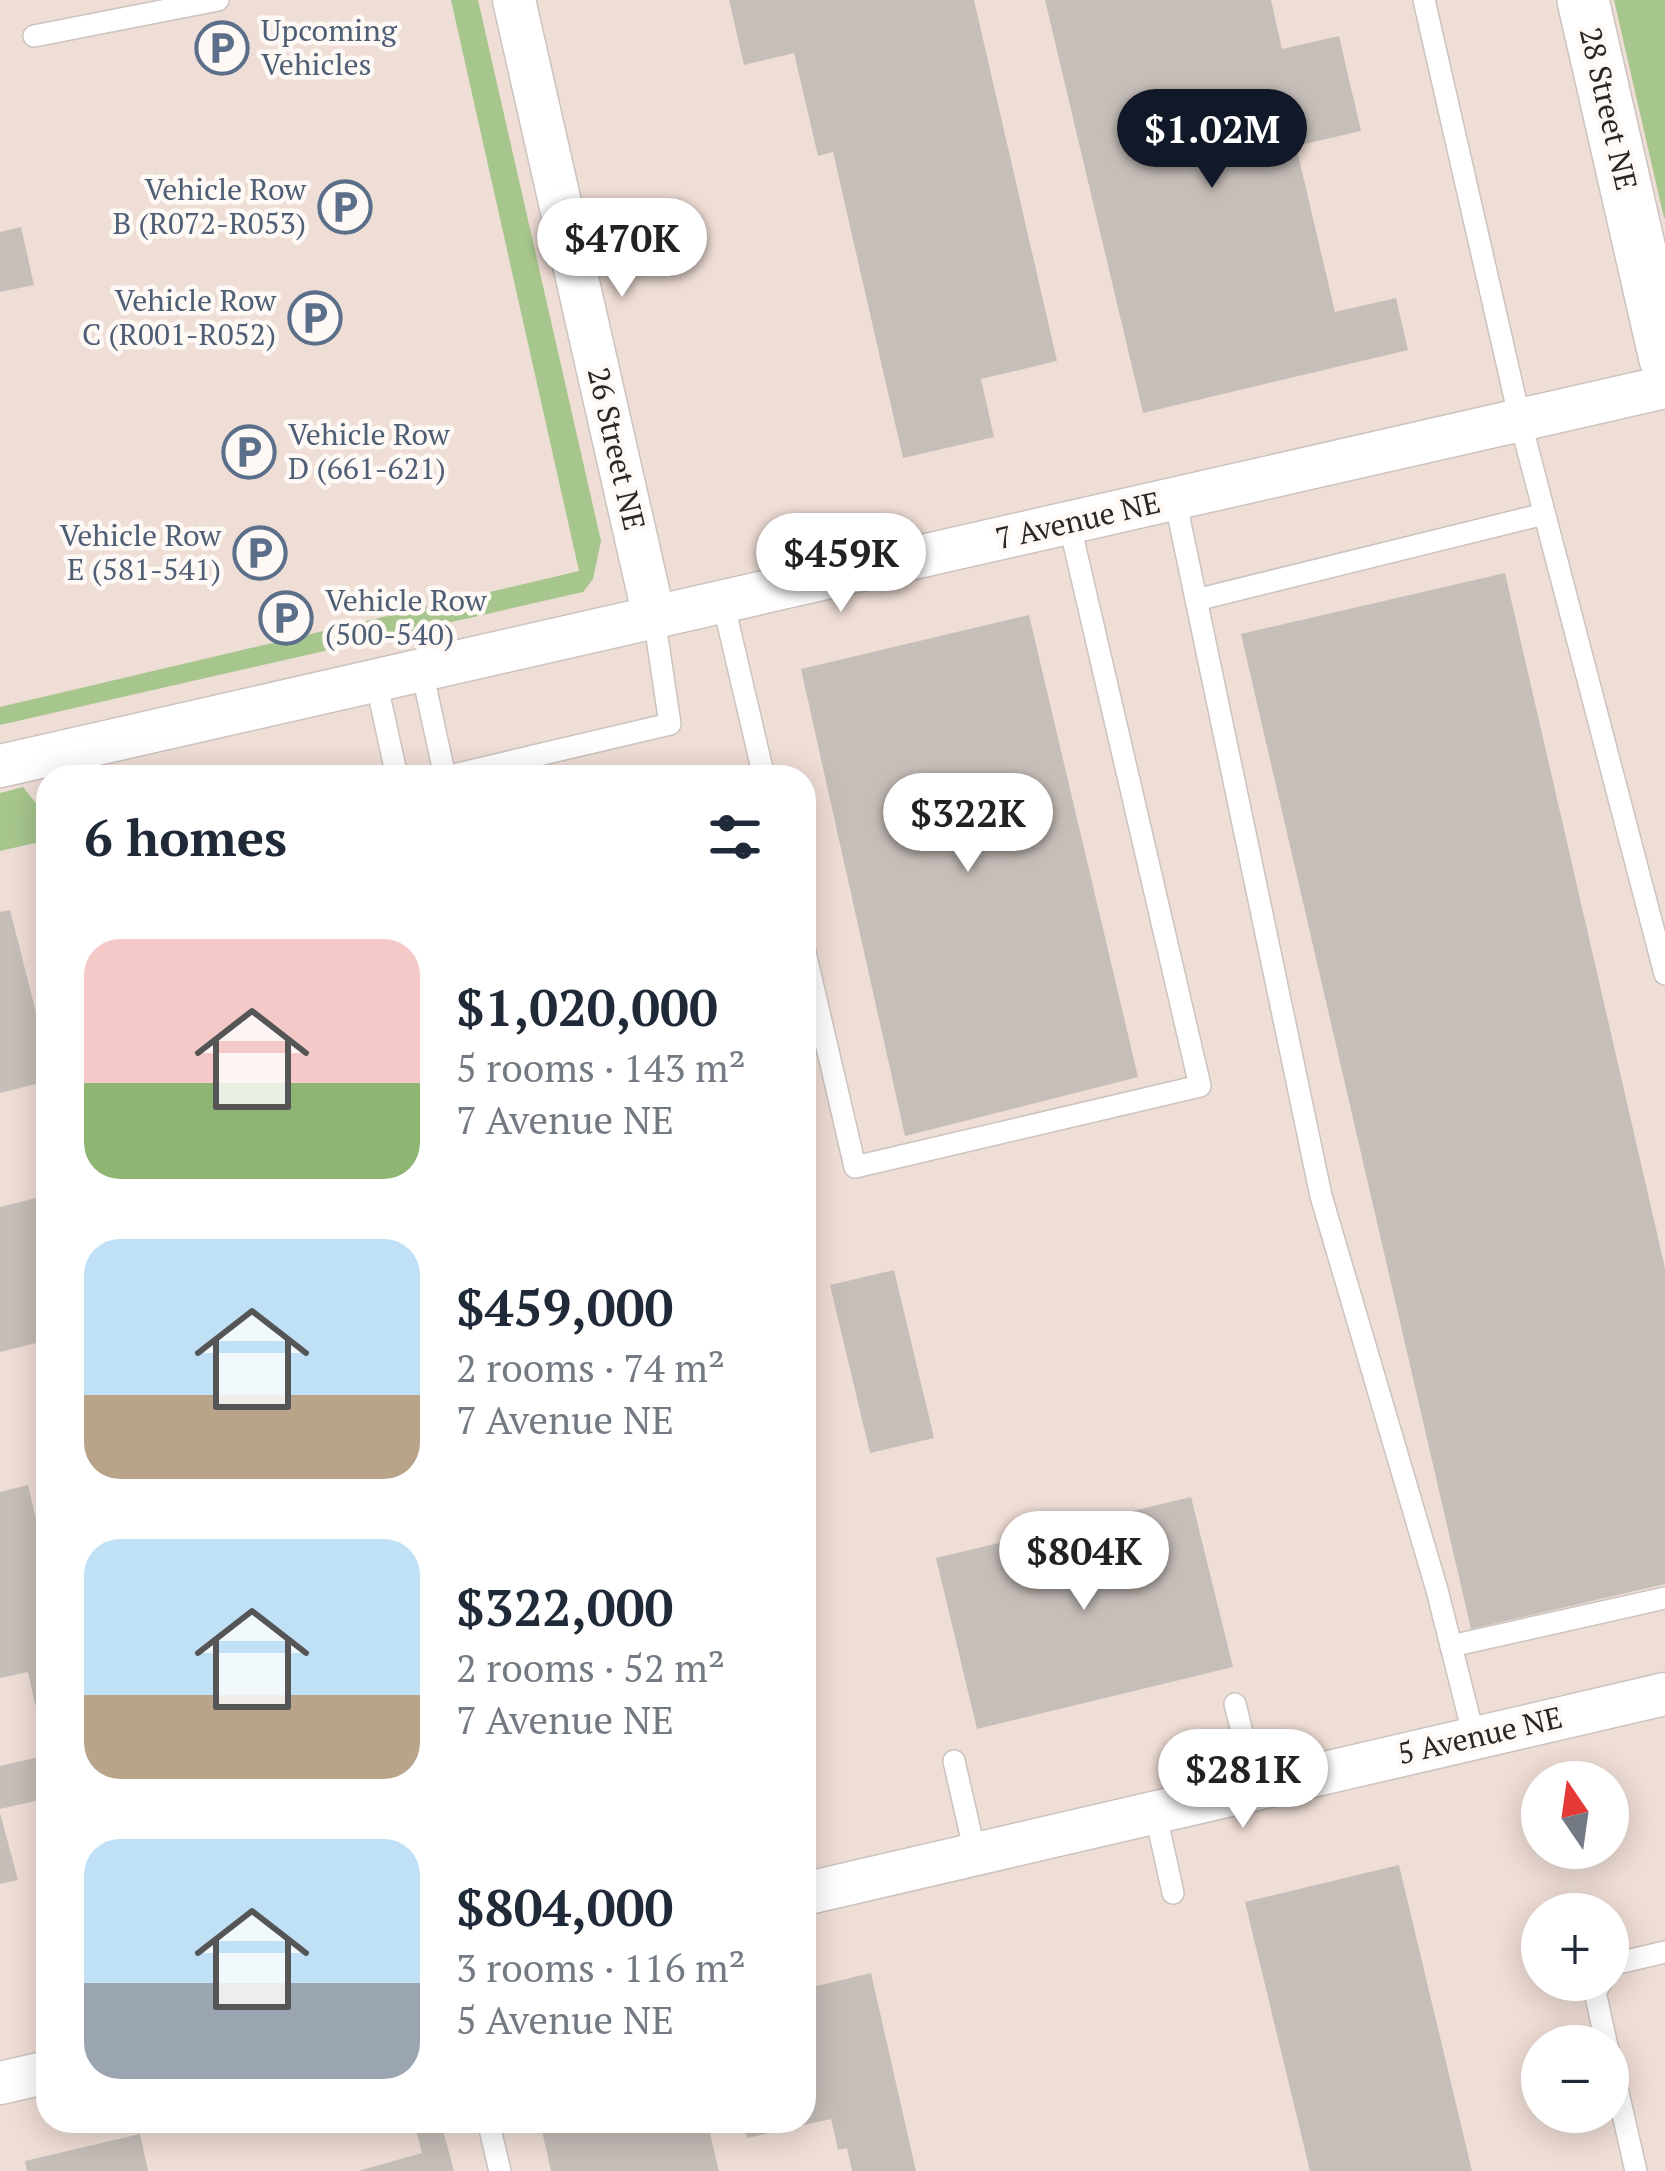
<!DOCTYPE html>
<html lang="en">
<head>
<meta charset="utf-8">
<style>
  body { margin:0; font-family:"PT Serif",serif; background:#f2f2f3; color:#1f2937; height:100vh; display:flex; flex-direction:column; font-size:45px; white-space:nowrap }
  * { box-sizing:border-box; margin:0 }
  p { font-size:39px; color:#747a83 }
  .icon { flex:none; width:66px; height:66px; fill:none; stroke:currentColor; stroke-width:2; stroke-linecap:round; stroke-linejoin:round }
  .map { position:relative; flex:1; overflow:hidden }
  .details { position:absolute; left:36px; top:765px; width:780px; height:1368px; display:flex; flex-direction:column; background:#fff; border-radius:36px; box-shadow:0 6px 30px #0003 }
  .details>* { flex:none }
  .needle { width:78px; rotate:347deg }
  .controls { position:absolute; left:1521px; top:1761px; display:grid; gap:24px }
  .controls a { display:grid; place-items:center; width:108px; height:108px; border-radius:50%; background:#fff; box-shadow:0 6px 30px #0003; font-size:60px }
  .price { position:absolute; translate:-50% -102px; padding:0 27px; border-radius:42px; background:#fff; color:#222; font-size:39px; line-height:78px; filter:drop-shadow(0 3px 6px #0008) }
  .price::after { content:''; position:absolute; left:50%; top:72px; width:36px; height:27px; margin-left:-18px; background:inherit; clip-path:polygon(0 0,100% 0,50% 100%) }
  .price.selected { background:#111827; color:#fff }
  ul { padding:0; list-style:none }
  li { display:flex; align-items:center; gap:36px; height:300px; padding:0 48px }
  li span { display:grid; place-items:center; flex:none; width:336px; height:240px; border-radius:36px; color:#555 }
  li>.icon { margin-inline-start:auto }
  span .icon { width:144px; height:144px; fill:#fffc; stroke-width:1 }
  li b { font-size:51px }
  h2 { display:flex; justify-content:space-between; align-items:center; height:144px; padding:0 48px; font-size:51px }
  .map>svg:first-child { display:block }
  .built { fill:#efded6; fill-rule:evenodd }
  .green { fill:#a7c68d }
  .building { fill:#c6beb9 }
  .lines { fill:none; stroke-linecap:round; stroke-linejoin:round }
  .service-casing { stroke:#ccc3bf; stroke-width:24 }
  .minor-casing { stroke:#ccc3bf; stroke-width:45 }
  .tertiary-casing { stroke:#ccc3bf; stroke-width:54 }
  .service { stroke:#fff; stroke-width:21 }
  .minor { stroke:#fff; stroke-width:42 }
  .tertiary { stroke:#fff; stroke-width:51 }
  .labels { text-anchor:middle; stroke-width:9; stroke-linejoin:round; paint-order:stroke }
  .service-label { font-size:30px; fill:#4e5e75; stroke:#fff9f6; text-anchor:start }
  .street-label { font-size:30px; fill:#2b2726; stroke:#fff9f6 }
</style>
</head>
<body>
<div class="map">
<svg width="1665" height="2171" viewBox="0 0 1665 2171">
  <rect width="100%" height="100%" fill="#f4ebe7"/>
  <path class="built" d="M0,0H1665V2171H0ZM48,777H804V2121H48ZM1542,1782H1608V1848H1542ZM1542,1914H1608V1980H1542ZM1542,2046H1608V2112H1542Z"/>
  <g class="green">
    <path d="M451,0H478L601,541L593,579L583,592L0,725V707L579,571Z"/>
    <path d="M1614,0H1665V218H1664Z"/>
    <path d="M23,787L43,812L48,840L0,851V793Z"/>
  </g>
  <g class="building">
    <path d="M729,0H974L1057,361L981,379L994,437L903,458L833,152L818,156L794,53L744,65Z"/>
    <path d="M1045,0H1271L1282,49L1339,36L1361,131L1296,146L1335,312L1396,298L1408,350L1143,413Z"/>
    <path d="M21,227L34,285L0,292V232Z"/>
    <path d="M1505,573L1665,1268V1584L1471,1629L1241,634Z"/>
    <path d="M1029,615L1138,1077L905,1136L801,669Z"/>
    <path d="M10,910L48,1060V1081L0,1093V912Z"/>
    <path d="M48,1195V1340L0,1352V1207Z"/>
    <path d="M894,1270L934,1438L870,1453L830,1285Z"/>
    <path d="M28,1485L48,1571V1702L35,1705L28,1672L0,1678V1492Z"/>
    <path d="M1191,1497L1233,1667L977,1729L936,1558Z"/>
    <path d="M48,1755V1798L0,1809V1766Z"/>
    <path d="M0,1813L18,1880L0,1884Z"/>
    <path d="M1399,1865L1472,2171H1310L1245,1902Z"/>
    <path d="M871,1973L916,2171H852L847,2148L838,2150L831,2119L747,2138L743,2121H804V1989Z"/>
    <path d="M707,2121L719,2171H551L540,2122Z"/>
    <path d="M441,2123L454,2171H358L422,2153L416,2130Z"/>
    <path d="M140,2134L148,2171H27L25,2161Z"/>
  </g>
  <g class="lines">
    <g class="service-casing">
      <g id="service">
        <path d="M1424,0L1520,420L1665,974"/>
        <path d="M34,36L218,0"/>
        <path d="M1175,499L1321,1196L1437,1590L1474,1737"/>
        <path d="M1196,600L1544,514"/>
        <path d="M723,602L764,777"/>
        <path d="M422,671L445,777L670,724L654,617"/>
        <path d="M376,681L397,777"/>
        <path d="M804,948L855,1167L1200,1086L1069,522"/>
        <path d="M1451,1646L1665,1598"/>
        <path d="M1235,1704L1256,1788"/>
        <path d="M954,1761L975,1853"/>
        <path d="M1155,1811L1173,1893"/>
        <path d="M1608,1973L1614,1964L1665,1952"/>
        <path d="M1603,1980L1595,1992L1607,2046"/>
        <path d="M1608,2049L1636,2171"/>
        <path d="M488,2121L500,2171"/>
      </g>
    </g>
    <g class="minor-casing">
      <g id="minor">
        <path d="M514,0L654,617"/>
        <path d="M0,766L1665,387"/>
        <path d="M804,1894L1665,1694"/>
        <path d="M0,2083L48,2072"/>
      </g>
    </g>
    <g class="tertiary-casing">
      <path id="tertiary" d="M1583,0L1665,359"/>
    </g>
    <use href="#service" class="service"/>
    <use href="#minor" class="minor"/>
    <use href="#tertiary" class="tertiary"/>
  </g>
  <defs>
    <g id="parking-ring" transform="scale(2.7)"><circle r="9.5" fill="#fff9f6" stroke="#5c6f8a" stroke-width="1.5"/><path d="M-3.5-5.5H1a3.5 3.5 0 0 1 0 7H-1V5.5H-3.5ZM-1-3.4V-.6H.8a1.4 1.4 0 0 0 0-2.8Z" fill="#5c6f8a"/></g>
  </defs>
  <g fill-rule="evenodd">
    <use href="#parking-ring" x="222" y="48"/>
    <use href="#parking-ring" x="345" y="207"/>
    <use href="#parking-ring" x="315" y="318"/>
    <use href="#parking-ring" x="249" y="452"/>
    <use href="#parking-ring" x="260" y="553"/>
    <use href="#parking-ring" x="286" y="618"/>
  </g>
  <g class="labels">
    <g class="service-label">
      <text x="261" y="41">Upcoming<tspan x="261" dy="34">Vehicles</tspan></text>
      <text x="306" y="200" text-anchor="end">Vehicle Row<tspan x="306" dy="34">B (R072-R053)</tspan></text>
      <text x="276" y="311" text-anchor="end">Vehicle Row<tspan x="276" dy="34">C (R001-R052)</tspan></text>
      <text x="288" y="445">Vehicle Row<tspan x="288" dy="34">D (661-621)</tspan></text>
      <text x="221" y="546" text-anchor="end">Vehicle Row<tspan x="221" dy="34">E (581-541)</tspan></text>
      <text x="325" y="611">Vehicle Row<tspan x="325" dy="34">(500-540)</tspan></text>
    </g>
    <g class="street-label">
      <text transform="translate(1608 109) rotate(77)" y="10">28 Street NE</text>
      <text transform="translate(616 449) rotate(77)" y="10">26 Street NE</text>
      <text transform="translate(1078 521) rotate(-13)" y="10">7 Avenue NE</text>
      <text transform="translate(1480 1736) rotate(-13)" y="10">5 Avenue NE</text>
    </g>
  </g>
</svg>
<div class="controls">
<a><svg class="needle" viewBox="-14 -14 28 28"><path d="M0-13l5 13h-10z" fill="#e53935"/><path d="M0 13l5-13h-10z" fill="#747a83"/></svg></a>
<a>+</a>
<a>−</a>
</div>
<b class="price selected" style="left:1212px;top:191px">$1.02M</b>
<b class="price" style="left:622px;top:300px">$470K</b>
<b class="price" style="left:841px;top:615px">$459K</b>
<b class="price" style="left:968px;top:875px">$322K</b>
<b class="price" style="left:1084px;top:1613px">$804K</b>
<b class="price" style="left:1243px;top:1831px">$281K</b>
<section class="details">
<h2>6 homes<svg class="icon" aria-label="filters" viewBox="0 0 24 24"><path d="M4 7h16M4 17h16"/><circle cx="9" cy="7" r="2"/><circle cx="15" cy="17" r="2"/></svg></h2>
<ul>
<li><span style="background:linear-gradient(#f6c9c9 60%,#8fb573 0)"><svg class="icon" aria-label="home" viewBox="0 0 24 24"><path d="M3 11l9-7 9 7M6 9v11h12V9"/></svg></span><div><b>$1,020,000</b><p>5 rooms · 143 m²</p><p>7 Avenue NE</p></div></li>
<li><span style="background:linear-gradient(#bfe0f5 65%,#b9a48a 0)"><svg class="icon" aria-label="home" viewBox="0 0 24 24"><path d="M3 11l9-7 9 7M6 9v11h12V9"/></svg></span><div><b>$459,000</b><p>2 rooms · 74 m²</p><p>7 Avenue NE</p></div></li>
<li><span style="background:linear-gradient(#bfe0f5 65%,#b9a48a 0)"><svg class="icon" aria-label="home" viewBox="0 0 24 24"><path d="M3 11l9-7 9 7M6 9v11h12V9"/></svg></span><div><b>$322,000</b><p>2 rooms · 52 m²</p><p>7 Avenue NE</p></div></li>
<li><span style="background:linear-gradient(#bfe0f5 60%,#9aa5b1 0)"><svg class="icon" aria-label="home" viewBox="0 0 24 24"><path d="M3 11l9-7 9 7M6 9v11h12V9"/></svg></span><div><b>$804,000</b><p>3 rooms · 116 m²</p><p>5 Avenue NE</p></div></li>
</ul>
</section>
</div>
</body>
</html>
